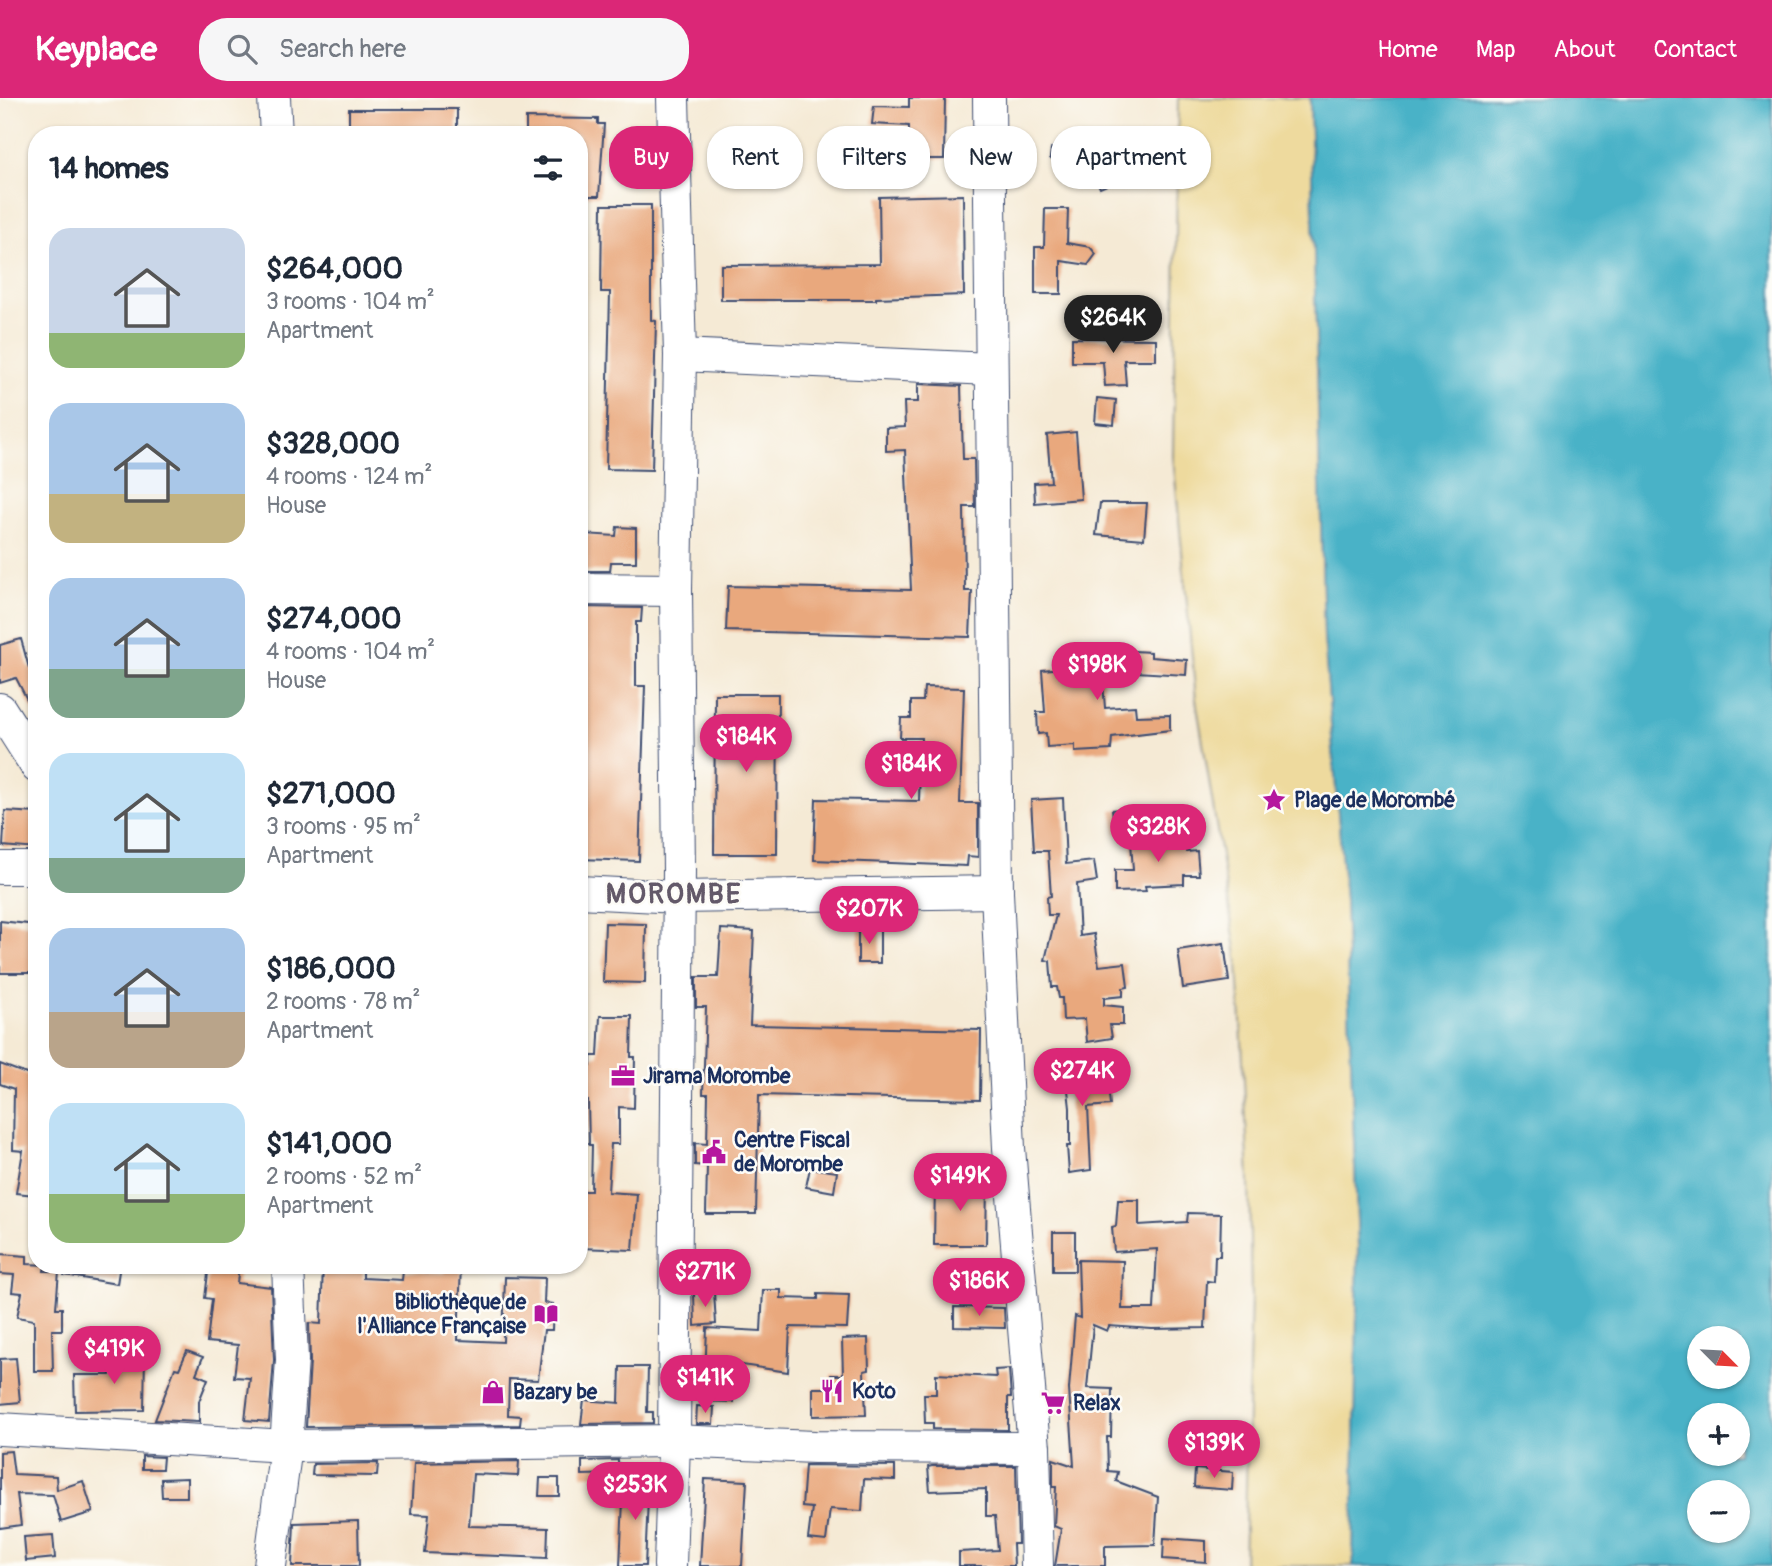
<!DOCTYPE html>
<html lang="en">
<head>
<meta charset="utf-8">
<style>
  body { margin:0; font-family:Pangolin,sans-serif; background:#f6f6f7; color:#1f2937; height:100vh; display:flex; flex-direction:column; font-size:26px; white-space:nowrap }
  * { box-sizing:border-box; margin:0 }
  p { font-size:23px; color:#747a83 }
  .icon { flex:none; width:38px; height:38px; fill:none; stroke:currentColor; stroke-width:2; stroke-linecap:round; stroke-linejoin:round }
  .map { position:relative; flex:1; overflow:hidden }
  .sheet { position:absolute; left:28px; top:28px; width:560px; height:1148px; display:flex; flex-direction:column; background:#fff; border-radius:28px; box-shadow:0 2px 5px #0004 }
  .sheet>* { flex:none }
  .top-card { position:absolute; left:609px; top:28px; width:665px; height:63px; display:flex; gap:14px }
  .needle { width:46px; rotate:114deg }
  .tools { position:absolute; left:1687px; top:1228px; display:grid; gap:14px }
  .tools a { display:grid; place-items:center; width:63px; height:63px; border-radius:50%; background:#fff; box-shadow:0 2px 5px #0004; font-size:35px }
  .price { position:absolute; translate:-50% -60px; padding:0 16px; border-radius:24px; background:#db2777; color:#fff; font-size:23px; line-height:46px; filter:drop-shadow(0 2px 4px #0008) }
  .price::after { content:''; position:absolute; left:50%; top:42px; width:21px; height:16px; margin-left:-10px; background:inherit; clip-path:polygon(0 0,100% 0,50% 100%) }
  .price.active { background:#222; color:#fff }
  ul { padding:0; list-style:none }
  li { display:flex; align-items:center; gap:21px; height:175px; padding:0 21px }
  li span { display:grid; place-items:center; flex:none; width:196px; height:140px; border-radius:21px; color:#555 }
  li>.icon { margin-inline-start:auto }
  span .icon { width:84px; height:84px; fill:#fffc; stroke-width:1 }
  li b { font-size:30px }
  h2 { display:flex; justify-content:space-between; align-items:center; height:84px; padding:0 21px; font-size:30px }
  .pill { padding:0 24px; border-radius:28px; background:#fff; box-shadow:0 2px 5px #0004; font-size:24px; line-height:63px }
  .pill.active { background:#db2777; color:#fff }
  header { display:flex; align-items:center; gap:42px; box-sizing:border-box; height:98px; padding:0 35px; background:#db2777; color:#fff }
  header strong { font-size:33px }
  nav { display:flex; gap:38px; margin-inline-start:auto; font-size:24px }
  .search { width:490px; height:63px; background:#f6f6f7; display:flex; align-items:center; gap:18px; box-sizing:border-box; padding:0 24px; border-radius:28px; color:#747a83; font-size:26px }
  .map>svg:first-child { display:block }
  .sand { fill:#eeda9e; stroke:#84847e; stroke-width:2 }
  .water { fill:#49b2c7; stroke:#327092; stroke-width:2; fill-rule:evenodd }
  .building { fill:#e9a87d }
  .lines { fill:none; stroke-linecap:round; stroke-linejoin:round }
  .minor-casing { stroke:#3c4b70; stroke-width:34 }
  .minor { stroke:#fff; stroke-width:32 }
  .labels { text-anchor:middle; stroke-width:5; stroke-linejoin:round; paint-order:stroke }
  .poi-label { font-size:21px; font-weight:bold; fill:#1b2f5e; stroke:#fdfcf7; text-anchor:start }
  .district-label { font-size:28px; font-weight:bold; letter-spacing:2px; fill:#635969; stroke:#fdfcf7 }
</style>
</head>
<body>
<header>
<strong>Keyplace</strong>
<div class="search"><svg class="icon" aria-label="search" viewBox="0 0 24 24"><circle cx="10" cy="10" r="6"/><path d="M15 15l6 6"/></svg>Search here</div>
<nav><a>Home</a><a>Map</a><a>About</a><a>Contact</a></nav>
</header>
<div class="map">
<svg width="1772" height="1468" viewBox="0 0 1772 1468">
  <rect width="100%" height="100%" fill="#fdfcf7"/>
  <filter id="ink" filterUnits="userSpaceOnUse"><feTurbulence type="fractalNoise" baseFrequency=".0143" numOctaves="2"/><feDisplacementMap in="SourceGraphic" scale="14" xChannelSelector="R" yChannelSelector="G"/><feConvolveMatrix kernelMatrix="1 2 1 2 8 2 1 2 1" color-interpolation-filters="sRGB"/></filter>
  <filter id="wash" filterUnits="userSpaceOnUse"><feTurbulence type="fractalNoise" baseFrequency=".00686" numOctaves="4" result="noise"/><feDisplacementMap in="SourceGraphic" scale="28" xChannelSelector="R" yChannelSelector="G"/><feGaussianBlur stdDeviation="1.57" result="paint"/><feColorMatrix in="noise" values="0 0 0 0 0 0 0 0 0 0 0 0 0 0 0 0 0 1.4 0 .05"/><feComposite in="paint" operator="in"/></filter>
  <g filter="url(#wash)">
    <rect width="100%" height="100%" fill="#f5ead5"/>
    <path class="sand" d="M1178,0H1310L1324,539L1345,803L1358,1149L1353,1468H1244L1251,1198L1249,1081L1238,864L1196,601L1173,358Z"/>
    <path class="water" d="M1310,0H1772V1468H1353L1358,1149L1345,803L1324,539ZM1699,1241H1738V1279H1699ZM1699,1318H1738V1356H1699ZM1699,1395H1738V1433H1699Z"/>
    <g id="blocks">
      <g class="building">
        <path d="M909,0H945L944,61H908L909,28L872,26L874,8L909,9Z"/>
        <path d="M349,11H457V34L349,35Z"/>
        <path d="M526,20L598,21V26H604L599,98H579V37H526Z"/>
        <path d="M1114,39L1131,77L1100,90L1096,81L1086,86L1076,62L1056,66L1050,60L1051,51L1056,47L1066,48L1073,57Z"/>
        <path d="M963,97L964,197L876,200V202H721V167L880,166L879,99Z"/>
        <path d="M602,107H651V222L656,223L652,372L606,371L610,194H601Z"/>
        <path d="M1045,111H1068L1067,145L1090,149L1096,156L1088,167L1061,163V196H1035V149H1044Z"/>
        <path d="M1072,240L1156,241V262H1124L1126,287L1105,288L1103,264H1072Z"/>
        <path d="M918,286L961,288L963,361H974L975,409H964L965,493H972L970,539L726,533L728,488L911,492L905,352L886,353V330L905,329L904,304H918Z"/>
        <path d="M1097,300L1116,302L1114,327L1095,325Z"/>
        <path d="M1076,334L1081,401L1035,405L1034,385L1051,384L1047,337Z"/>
        <path d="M1100,405H1147L1144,441L1096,437Z"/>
        <path d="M617,429L636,430V464H611L610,473H581L584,436L616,438Z"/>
        <path d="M579,509L642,510L641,524H636V588H645L639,763L579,761Z"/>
        <path d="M21,541L29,570L37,567V621L16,580L0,585V547Z"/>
        <path d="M1115,552L1151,554V559L1187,562L1186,577L1102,572L1105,610L1135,608L1136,618L1170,617V632L1112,639L1111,652L1075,654V647L1047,649L1046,635L1038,636L1037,614H1045L1042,572L1074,569V561L1115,556Z"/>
        <path d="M924,589L964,590L960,705H978V759L968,758L967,768L814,762L816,701L919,703L921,640H900L901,620H911V603H923Z"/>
        <path d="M715,596H778L777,756H714Z"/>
        <path d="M1063,700L1066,766L1094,763L1097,783L1077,786L1080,838L1094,836L1099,868L1125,865L1128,889L1123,890V898L1104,900V907L1123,909V927H1110L1112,940L1087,944L1085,921L1063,922L1062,900H1059L1057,889H1052L1050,863L1045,862L1056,817H1048L1047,799L1051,798L1048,753H1034L1031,702Z"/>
        <path d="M1140,709L1142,732L1116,736L1112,712Z"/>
        <path d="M5,713L37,715V751L3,748Z"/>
        <path d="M1184,735L1187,754L1197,753L1199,777H1184V786L1145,788L1146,793L1115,794V772H1133L1131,744Z"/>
        <path d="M0,823L37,827V875H0Z"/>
        <path d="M605,825L646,826L645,885L603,884Z"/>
        <path d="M721,831L754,833L750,927L981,932L980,1002L759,997L756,1116H706L707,1068L695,1067V1045L707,1046L708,996H703L706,909H696V879H718Z"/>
        <rect x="858" y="831" width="22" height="34"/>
        <path d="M1224,845L1229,883L1183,890L1178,852Z"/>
        <path d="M600,918H632L631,959H635L634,1010L619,1009V1046H611L608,1094L637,1096L633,1152L579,1150V1093H591L592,1047H589L588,1003L580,1002L581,968H591V958H598Z"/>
        <path d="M1090,953L1093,989L1108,987L1110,1007L1088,1009L1091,1072L1069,1075L1067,1048H1070V1010L1064,956Z"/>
        <path d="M0,966L37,980L35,1097L16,1095L23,1053L13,1052L14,991L0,986Z"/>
        <path d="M810,1070L837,1074L834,1094L806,1089Z"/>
        <path d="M935,1082H987L986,1147H934Z"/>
        <path d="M1118,1102H1139V1127L1187,1124L1188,1115L1221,1116L1220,1158H1215L1214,1184L1207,1183L1205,1230L1152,1231L1109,1228L1107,1233L1093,1227L1087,1290L1112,1291L1111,1339H1107L1108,1373L1118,1374L1116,1383L1158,1399L1155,1447L1105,1448V1468H1055L1061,1431L1054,1428L1056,1389H1053V1361L1074,1368L1069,1291L1075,1218L1080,1220L1078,1162L1123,1163L1122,1211H1154L1157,1151L1114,1154L1112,1129L1116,1128Z"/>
        <rect x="1053" y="1134" width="22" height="39"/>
        <path d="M0,1156L27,1158V1166L45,1167L44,1173H59L56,1210H62V1232H52L53,1273H34V1222L17,1219L22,1195L12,1194L14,1177L0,1176Z"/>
        <path d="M65,1167H120L117,1186L64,1177Z"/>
        <path d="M209,1167H239L237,1185L271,1189L274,1262L269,1324L245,1322L250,1280L234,1279L238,1247L207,1244L212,1201L205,1200Z"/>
        <path d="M323,1167H363V1180L402,1182L403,1173L444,1175V1167H461L458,1242L503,1244L505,1179L545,1180L544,1205L553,1206L552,1232H544L538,1282L509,1281L508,1317L521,1318L520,1327L306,1329L310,1263L309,1225L321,1226Z"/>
        <path d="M763,1192H781V1200L818,1201V1196L849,1197L847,1230L790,1229L788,1274L735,1266L733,1304L704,1303L707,1230L761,1233Z"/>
        <path d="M714,1194L716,1226L695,1228L694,1195Z"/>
        <path d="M954,1209L1004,1210L1005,1230L954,1229Z"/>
        <path d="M868,1240L869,1272L864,1273L866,1317L813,1318V1290H831V1277H843L842,1241Z"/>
        <path d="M187,1253L203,1259L196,1276L208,1281L199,1303V1324L155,1322L175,1270L179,1271Z"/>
        <path d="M111,1254L145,1255L144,1312L75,1313L74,1277H110Z"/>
        <path d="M16,1260L20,1304L0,1306V1261Z"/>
        <path d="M620,1269H648L647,1314H653V1325L581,1326L584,1302L619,1305Z"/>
        <path d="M1009,1271L1011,1299H1008V1332L933,1331V1325H925L924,1296H936V1276L996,1279L995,1272Z"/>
        <path d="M697,1308L714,1309L713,1326H696Z"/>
        <path d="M11,1353L14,1376L56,1378L57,1392L83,1383L93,1414L61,1424L53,1397L17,1396L21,1427L0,1430V1354Z"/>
        <path d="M142,1358L163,1359L162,1371H142Z"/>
        <path d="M618,1362L619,1376L582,1377V1363Z"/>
        <path d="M519,1363L518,1378L473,1376L469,1428L548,1430L547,1460L425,1455L429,1417L411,1416L414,1365Z"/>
        <path d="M378,1365L377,1378L312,1377L313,1366Z"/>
        <path d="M805,1367L895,1368V1382L864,1381L862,1413L830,1411L826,1443L808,1441L812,1410L802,1409Z"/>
        <path d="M932,1368H1016L1018,1446H1013L1014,1468H959V1454L998,1452L995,1418H986V1391L930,1393L928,1369Z"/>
        <path d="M1195,1371L1233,1374L1232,1392L1194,1389Z"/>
        <path d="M649,1378L645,1468H620L624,1380Z"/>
        <path d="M187,1380V1399H162L161,1381Z"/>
        <path d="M540,1380H559V1398H539Z"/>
        <path d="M705,1381L747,1383L742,1468H700Z"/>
        <path d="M358,1423L359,1468H292L294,1425Z"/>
        <path d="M53,1437L55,1460L26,1463L24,1439Z"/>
        <path d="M1164,1440L1206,1443V1464L1163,1461Z"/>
      </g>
    </g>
  </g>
  <g filter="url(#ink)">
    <use href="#blocks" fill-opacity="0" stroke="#3c4b70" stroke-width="2"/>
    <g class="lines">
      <g class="minor-casing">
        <g id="minor">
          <path d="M274,0L276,37"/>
          <path d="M989,0L997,794L1009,1050L1034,1350L1037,1468"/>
          <path d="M680,257L991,271"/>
          <path d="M579,491L676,492"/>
          <path d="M0,611L37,669"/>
          <path d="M0,770H37"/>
          <path d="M579,794L678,799L997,794"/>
          <path d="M0,1331L286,1348L674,1343L815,1349L1034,1350"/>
          <path d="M270,1468L286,1348L292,1262L288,1167"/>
          <path d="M670,1468L674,1343L679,773L676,492L680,257L673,0"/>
        </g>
      </g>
      <use href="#minor" class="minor"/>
    </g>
  </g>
  <defs>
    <g id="sight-bare" transform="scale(1.89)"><path d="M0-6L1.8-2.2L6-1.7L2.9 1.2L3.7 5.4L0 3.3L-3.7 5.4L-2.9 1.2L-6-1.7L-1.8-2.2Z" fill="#b5179e" stroke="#fdfcf7" stroke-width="2.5" paint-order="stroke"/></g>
    <g id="office-bare" transform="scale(1.89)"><path d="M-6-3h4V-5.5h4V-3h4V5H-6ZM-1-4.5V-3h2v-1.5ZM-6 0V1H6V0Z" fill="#b5179e" stroke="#fdfcf7" stroke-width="2.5" paint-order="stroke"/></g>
    <g id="civic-bare" transform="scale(1.89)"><path d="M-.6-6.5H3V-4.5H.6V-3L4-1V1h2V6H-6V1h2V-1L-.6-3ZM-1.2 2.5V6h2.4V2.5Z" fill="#b5179e" stroke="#fdfcf7" stroke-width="2.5" paint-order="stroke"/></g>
    <g id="library-bare" transform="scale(1.89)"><path d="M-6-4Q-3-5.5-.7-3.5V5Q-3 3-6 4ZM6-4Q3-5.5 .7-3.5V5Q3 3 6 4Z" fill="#b5179e" stroke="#fdfcf7" stroke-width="2.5" paint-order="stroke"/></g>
    <g id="restaurant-bare" transform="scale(1.89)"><path d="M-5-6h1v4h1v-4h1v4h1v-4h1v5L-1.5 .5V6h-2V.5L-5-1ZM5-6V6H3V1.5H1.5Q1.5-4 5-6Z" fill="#b5179e" stroke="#fdfcf7" stroke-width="2.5" paint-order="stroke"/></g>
    <g id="shop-bare" transform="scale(1.89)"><path d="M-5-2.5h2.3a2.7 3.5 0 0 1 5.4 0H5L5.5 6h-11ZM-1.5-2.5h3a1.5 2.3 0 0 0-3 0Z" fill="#b5179e" stroke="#fdfcf7" stroke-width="2.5" paint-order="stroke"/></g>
    <g id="supermarket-bare" transform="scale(1.89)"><path d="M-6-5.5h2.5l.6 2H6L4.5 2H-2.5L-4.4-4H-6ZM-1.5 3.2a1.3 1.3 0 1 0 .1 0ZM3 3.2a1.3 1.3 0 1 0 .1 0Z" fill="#b5179e" stroke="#fdfcf7" stroke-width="2.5" paint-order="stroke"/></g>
  </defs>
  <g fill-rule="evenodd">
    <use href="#sight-bare" x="1274" y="702"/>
    <use href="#office-bare" x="623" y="978"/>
    <use href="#civic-bare" x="714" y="1054"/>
    <use href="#library-bare" x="546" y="1216"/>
    <use href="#restaurant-bare" x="832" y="1293"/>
    <use href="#shop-bare" x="493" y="1294"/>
    <use href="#supermarket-bare" x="1053" y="1305"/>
  </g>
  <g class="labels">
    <g class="poi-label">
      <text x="1294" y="709">Plage de Morombé</text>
      <text x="643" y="985">Jirama Morombe</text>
      <text x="734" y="1049">Centre Fiscal<tspan x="734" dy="24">de Morombe</tspan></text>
      <text x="526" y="1211" text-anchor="end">Bibliothèque de<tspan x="526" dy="24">l'Alliance Française</tspan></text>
      <text x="852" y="1300">Koto</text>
      <text x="513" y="1301">Bazary be</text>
      <text x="1073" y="1312">Relax</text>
    </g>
    <g class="district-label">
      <text x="674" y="805">MOROMBE</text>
    </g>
  </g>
</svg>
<div class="tools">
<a><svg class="needle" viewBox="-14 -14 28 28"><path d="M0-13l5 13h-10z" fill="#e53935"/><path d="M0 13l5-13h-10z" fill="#747a83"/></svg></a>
<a>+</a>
<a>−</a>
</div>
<b class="price active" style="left:1113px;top:257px">$264K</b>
<b class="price" style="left:1097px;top:604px">$198K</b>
<b class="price" style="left:746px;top:676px">$184K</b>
<b class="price" style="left:911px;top:703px">$184K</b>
<b class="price" style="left:1158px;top:766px">$328K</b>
<b class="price" style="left:869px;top:848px">$207K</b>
<b class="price" style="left:1082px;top:1010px">$274K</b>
<b class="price" style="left:960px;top:1115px">$149K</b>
<b class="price" style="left:705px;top:1211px">$271K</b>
<b class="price" style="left:979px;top:1220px">$186K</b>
<b class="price" style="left:114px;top:1288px">$419K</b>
<b class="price" style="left:705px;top:1317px">$141K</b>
<b class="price" style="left:1214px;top:1382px">$139K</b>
<b class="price" style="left:635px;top:1424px">$253K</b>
<div class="top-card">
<a class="pill active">Buy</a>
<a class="pill">Rent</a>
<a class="pill">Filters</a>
<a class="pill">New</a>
<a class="pill">Apartment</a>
</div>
<section class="sheet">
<h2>14 homes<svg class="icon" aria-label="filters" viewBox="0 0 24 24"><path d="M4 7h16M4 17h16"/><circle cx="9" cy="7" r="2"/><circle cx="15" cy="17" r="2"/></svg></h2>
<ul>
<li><span style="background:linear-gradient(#c9d6e8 75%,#8fb573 0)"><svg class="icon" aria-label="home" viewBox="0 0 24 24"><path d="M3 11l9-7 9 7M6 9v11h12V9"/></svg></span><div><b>$264,000</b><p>3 rooms · 104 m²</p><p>Apartment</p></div></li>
<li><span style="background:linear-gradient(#a9c7e8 65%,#c2b280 0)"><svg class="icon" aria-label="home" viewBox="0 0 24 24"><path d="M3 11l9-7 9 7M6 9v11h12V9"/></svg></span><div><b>$328,000</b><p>4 rooms · 124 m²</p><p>House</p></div></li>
<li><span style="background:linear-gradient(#a9c7e8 65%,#7fa58c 0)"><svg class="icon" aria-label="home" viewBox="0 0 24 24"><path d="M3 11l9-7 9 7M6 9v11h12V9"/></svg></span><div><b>$274,000</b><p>4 rooms · 104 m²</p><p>House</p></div></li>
<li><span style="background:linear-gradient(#bfe0f5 75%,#7fa58c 0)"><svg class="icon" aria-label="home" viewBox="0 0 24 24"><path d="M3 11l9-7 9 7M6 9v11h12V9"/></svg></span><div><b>$271,000</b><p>3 rooms · 95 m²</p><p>Apartment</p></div></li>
<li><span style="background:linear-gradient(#a9c7e8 60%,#b9a48a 0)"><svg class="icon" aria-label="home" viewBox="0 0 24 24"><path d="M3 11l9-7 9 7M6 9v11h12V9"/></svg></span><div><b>$186,000</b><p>2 rooms · 78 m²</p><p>Apartment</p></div></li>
<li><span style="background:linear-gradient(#bfe0f5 65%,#8fb573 0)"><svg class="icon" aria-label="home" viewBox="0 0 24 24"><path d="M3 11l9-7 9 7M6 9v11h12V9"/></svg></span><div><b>$141,000</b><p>2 rooms · 52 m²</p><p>Apartment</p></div></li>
</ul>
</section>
</div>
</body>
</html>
